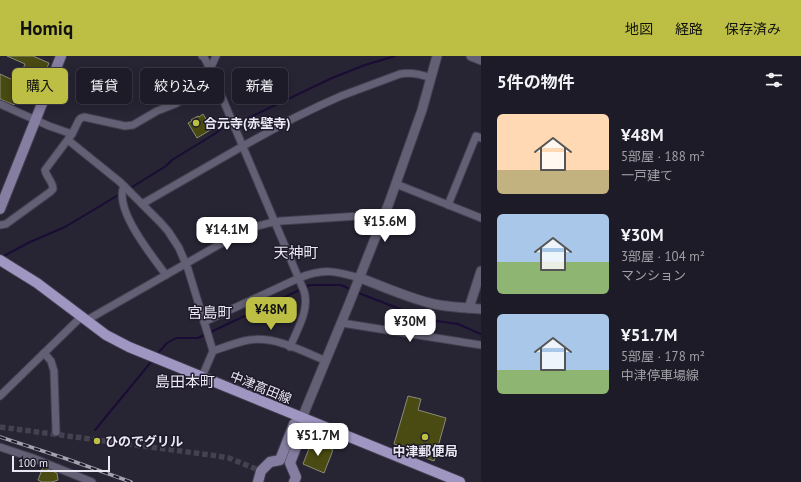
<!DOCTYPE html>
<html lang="ja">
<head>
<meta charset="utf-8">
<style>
  body { margin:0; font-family:"PT Sans","Noto Sans JP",sans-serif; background:#25242f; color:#f1f3f6; height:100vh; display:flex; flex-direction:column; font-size:15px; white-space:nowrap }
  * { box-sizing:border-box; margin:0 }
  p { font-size:13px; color:#a0a1a7 }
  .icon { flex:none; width:22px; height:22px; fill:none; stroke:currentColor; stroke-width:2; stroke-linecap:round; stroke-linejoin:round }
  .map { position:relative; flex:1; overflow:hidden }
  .details { display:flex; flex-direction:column; background:#1d1b27; width:320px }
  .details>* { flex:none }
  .top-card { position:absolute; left:12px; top:12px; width:380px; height:36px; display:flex; gap:8px }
  .scale { position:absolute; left:12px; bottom:10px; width:98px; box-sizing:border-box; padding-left:4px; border:2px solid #eae8f3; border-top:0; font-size:11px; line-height:14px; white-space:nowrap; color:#eae8f3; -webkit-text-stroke:3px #1e1a2a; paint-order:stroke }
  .price { position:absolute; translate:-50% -34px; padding:0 9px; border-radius:8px; background:#fff; color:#222; font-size:13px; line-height:26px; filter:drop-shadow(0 1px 2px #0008) }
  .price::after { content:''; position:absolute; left:50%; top:24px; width:12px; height:9px; margin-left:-6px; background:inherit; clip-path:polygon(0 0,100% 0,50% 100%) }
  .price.current { background:#bcbf44; color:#111 }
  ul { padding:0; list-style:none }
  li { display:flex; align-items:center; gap:12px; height:100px; padding:0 16px }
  li span { display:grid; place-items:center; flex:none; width:112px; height:80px; border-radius:6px; color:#555 }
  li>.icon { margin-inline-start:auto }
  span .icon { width:48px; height:48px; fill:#fffc; stroke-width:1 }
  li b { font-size:17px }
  h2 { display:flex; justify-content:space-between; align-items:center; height:48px; padding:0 16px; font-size:17px }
  .chip { padding:0 14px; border-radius:6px; background:#1d1b27; box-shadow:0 2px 10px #0003,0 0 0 1px #3b3944; font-size:14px; line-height:36px }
  .chip.current { background:#bcbf44; color:#111 }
  header { display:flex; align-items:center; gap:24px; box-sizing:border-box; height:56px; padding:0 20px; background:#bcbf44; color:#111 }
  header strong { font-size:19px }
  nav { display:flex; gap:22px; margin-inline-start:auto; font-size:14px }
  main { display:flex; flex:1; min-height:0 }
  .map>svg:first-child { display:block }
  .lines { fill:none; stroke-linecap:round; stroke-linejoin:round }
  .stream { stroke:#1a0c35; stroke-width:2 }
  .building { fill:#494b12; stroke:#898b76 }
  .pedestrian-tunnel { stroke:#444151; stroke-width:5.5; stroke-dasharray:5.5 3; stroke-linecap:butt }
  .minor-casing { stroke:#423f4f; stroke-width:9 }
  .tertiary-casing { stroke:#423f4f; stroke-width:11 }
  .secondary-casing { stroke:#423f4f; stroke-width:12 }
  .primary-casing { stroke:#423f4f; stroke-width:12 }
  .minor { stroke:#635f74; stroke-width:7 }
  .tertiary { stroke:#635f74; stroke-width:9 }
  .secondary { stroke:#857ea0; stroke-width:10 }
  .primary { stroke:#9f96c2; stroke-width:10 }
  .rail-casing { stroke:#a3a1ae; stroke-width:3.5 }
  .rail { stroke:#1e1a2a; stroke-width:2; stroke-dasharray:6; stroke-linecap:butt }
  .poi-dot { fill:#bcbf44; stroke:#1e1a2a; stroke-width:1.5 }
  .labels { text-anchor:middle; stroke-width:3; stroke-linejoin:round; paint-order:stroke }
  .poi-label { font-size:13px; font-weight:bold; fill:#eae8f3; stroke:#1e1a2a; text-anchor:start }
  .street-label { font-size:13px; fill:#eae8f3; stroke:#1e1a2a }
  .quarter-label { font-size:15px; fill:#eae8f3; stroke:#1e1a2a }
</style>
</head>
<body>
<header>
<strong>Homiq</strong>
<nav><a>地図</a><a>経路</a><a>保存済み</a></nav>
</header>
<main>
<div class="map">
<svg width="481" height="426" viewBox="0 0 481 426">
  <rect width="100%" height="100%" fill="#272434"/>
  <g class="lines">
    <g class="stream">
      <path d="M236,67L242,65L332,22L365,9L395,0"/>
      <path d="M129,133L166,110L172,104L216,77L226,69L231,68"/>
      <path d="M2,201L30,186L65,171L120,138"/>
      <path d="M356,236L413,258L437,265L458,268L481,278"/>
      <path d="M158,297L167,287L176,282H198L310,229H341L352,234"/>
      <path d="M95,374L151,306"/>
    </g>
  </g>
  <g class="building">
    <path d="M7,0H33L49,7L36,39L21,32L14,49L0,43V18L13,24L18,17L21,18L25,8Z"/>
    <path d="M203,58L212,73L197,82L188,67L192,65L191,64L198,60L199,61Z"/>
    <path d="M408,340L421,343L418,354L446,362L434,405L415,398V395L394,388Z"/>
    <path d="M312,385L333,394L324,417L303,408Z"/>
    <path d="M43,411L57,417L58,424L52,426H42L38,424Z"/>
  </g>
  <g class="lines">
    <path class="pedestrian-tunnel" d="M0,371L218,400L229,402L261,415"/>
    <g class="minor-casing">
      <g id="minor">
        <path d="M202,0L204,1L210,13L304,235C310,253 297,274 290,291"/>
        <path d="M0,48L49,70L72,78"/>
        <path d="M68,84L120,126L160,166L168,175L179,192L188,213L213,295L202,321"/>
        <path d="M396,128L481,162"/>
        <path d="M124,130C113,153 153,201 166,219"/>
        <path d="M142,148L243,90L294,62L321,49L341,40L400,18C411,16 420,18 431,22"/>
        <path d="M448,149L476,80L481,82"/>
        <path d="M0,169L6,168L50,136L53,133C53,125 46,121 45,114L72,78L79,64L81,62L84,61L125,70L133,69L157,55L175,48L194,37L198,33L207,20L216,0"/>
        <path d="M87,264L229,183L251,172L269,167L281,165L359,160L367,161L381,166"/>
        <path d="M204,266L299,222C324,212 335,215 360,222"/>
        <path d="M342,267L481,289"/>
        <path d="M213,295C225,291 237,286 249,284C275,280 303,295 326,305"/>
        <path d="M44,297L51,305L54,315L56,376"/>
        <path d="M0,340L82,260"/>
        <path d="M0,391L33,402L92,426"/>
      </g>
    </g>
    <g class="tertiary-casing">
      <g id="tertiary">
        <path d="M471,0L481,4"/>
        <path d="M360,222C385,231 408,242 434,248C449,251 465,252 481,253"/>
        <path d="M469,252L481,215"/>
        <path d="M302,362L349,248L389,147L422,54L437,0"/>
      </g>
    </g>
    <g class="secondary-casing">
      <g id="secondary">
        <path d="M0,153L61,0"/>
        <path d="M258,426L261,415L270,406L280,404L294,368L302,362"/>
        <path d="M294,426L296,421L290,407L303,373L302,362"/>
      </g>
    </g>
    <g class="primary-casing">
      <path id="primary" d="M0,204L37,227L106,279L129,291L460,426"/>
    </g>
    <use href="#minor" class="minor"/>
    <use href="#tertiary" class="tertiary"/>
    <use href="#secondary" class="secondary"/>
    <use href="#primary" class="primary"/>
    <g class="rail-casing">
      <path id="rail" d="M0,381L67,403L131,426"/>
    </g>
    <use href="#rail" class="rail"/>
  </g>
  <g class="poi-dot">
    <circle cx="196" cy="67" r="4"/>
    <circle cx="425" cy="381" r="4"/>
    <circle cx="97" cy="385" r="4"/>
  </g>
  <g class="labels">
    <g class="poi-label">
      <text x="204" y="72">合元寺(赤壁寺)</text>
      <text x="105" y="390">ひのでグリル</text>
      <text x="425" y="400" text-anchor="middle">中津郵便局</text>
    </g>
    <g class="street-label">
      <text transform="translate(261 331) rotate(22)" y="5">中津高田線</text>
    </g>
    <g class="quarter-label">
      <text x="296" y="202">天神町</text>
      <text x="210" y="262">宮島町</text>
      <text x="185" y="331">島田本町</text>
    </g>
  </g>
</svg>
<div class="scale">100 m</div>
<b class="price" style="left:385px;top:187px">¥15.6M</b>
<b class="price" style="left:227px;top:195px">¥14.1M</b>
<b class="price current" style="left:271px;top:275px">¥48M</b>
<b class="price" style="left:410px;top:287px">¥30M</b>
<b class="price" style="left:318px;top:401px">¥51.7M</b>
<div class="top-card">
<a class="chip current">購入</a>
<a class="chip">賃貸</a>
<a class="chip">絞り込み</a>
<a class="chip">新着</a>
</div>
</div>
<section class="details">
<h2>5件の物件<svg class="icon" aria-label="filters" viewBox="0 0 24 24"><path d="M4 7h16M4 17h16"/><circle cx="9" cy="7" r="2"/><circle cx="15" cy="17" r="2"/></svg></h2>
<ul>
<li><span style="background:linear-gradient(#ffd9b3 70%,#c2b280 0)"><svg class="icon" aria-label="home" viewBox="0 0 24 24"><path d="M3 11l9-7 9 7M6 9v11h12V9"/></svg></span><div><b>¥48M</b><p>5部屋 · 188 m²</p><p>一戸建て</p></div></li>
<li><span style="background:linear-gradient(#a9c7e8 60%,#8fb573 0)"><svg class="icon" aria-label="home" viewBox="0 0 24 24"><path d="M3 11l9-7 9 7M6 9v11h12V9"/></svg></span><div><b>¥30M</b><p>3部屋 · 104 m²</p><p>マンション</p></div></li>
<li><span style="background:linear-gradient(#a9c7e8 70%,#8fb573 0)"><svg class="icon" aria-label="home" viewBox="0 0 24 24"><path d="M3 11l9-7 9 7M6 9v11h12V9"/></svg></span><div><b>¥51.7M</b><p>5部屋 · 178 m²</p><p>中津停車場線</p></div></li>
</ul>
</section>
</main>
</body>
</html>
